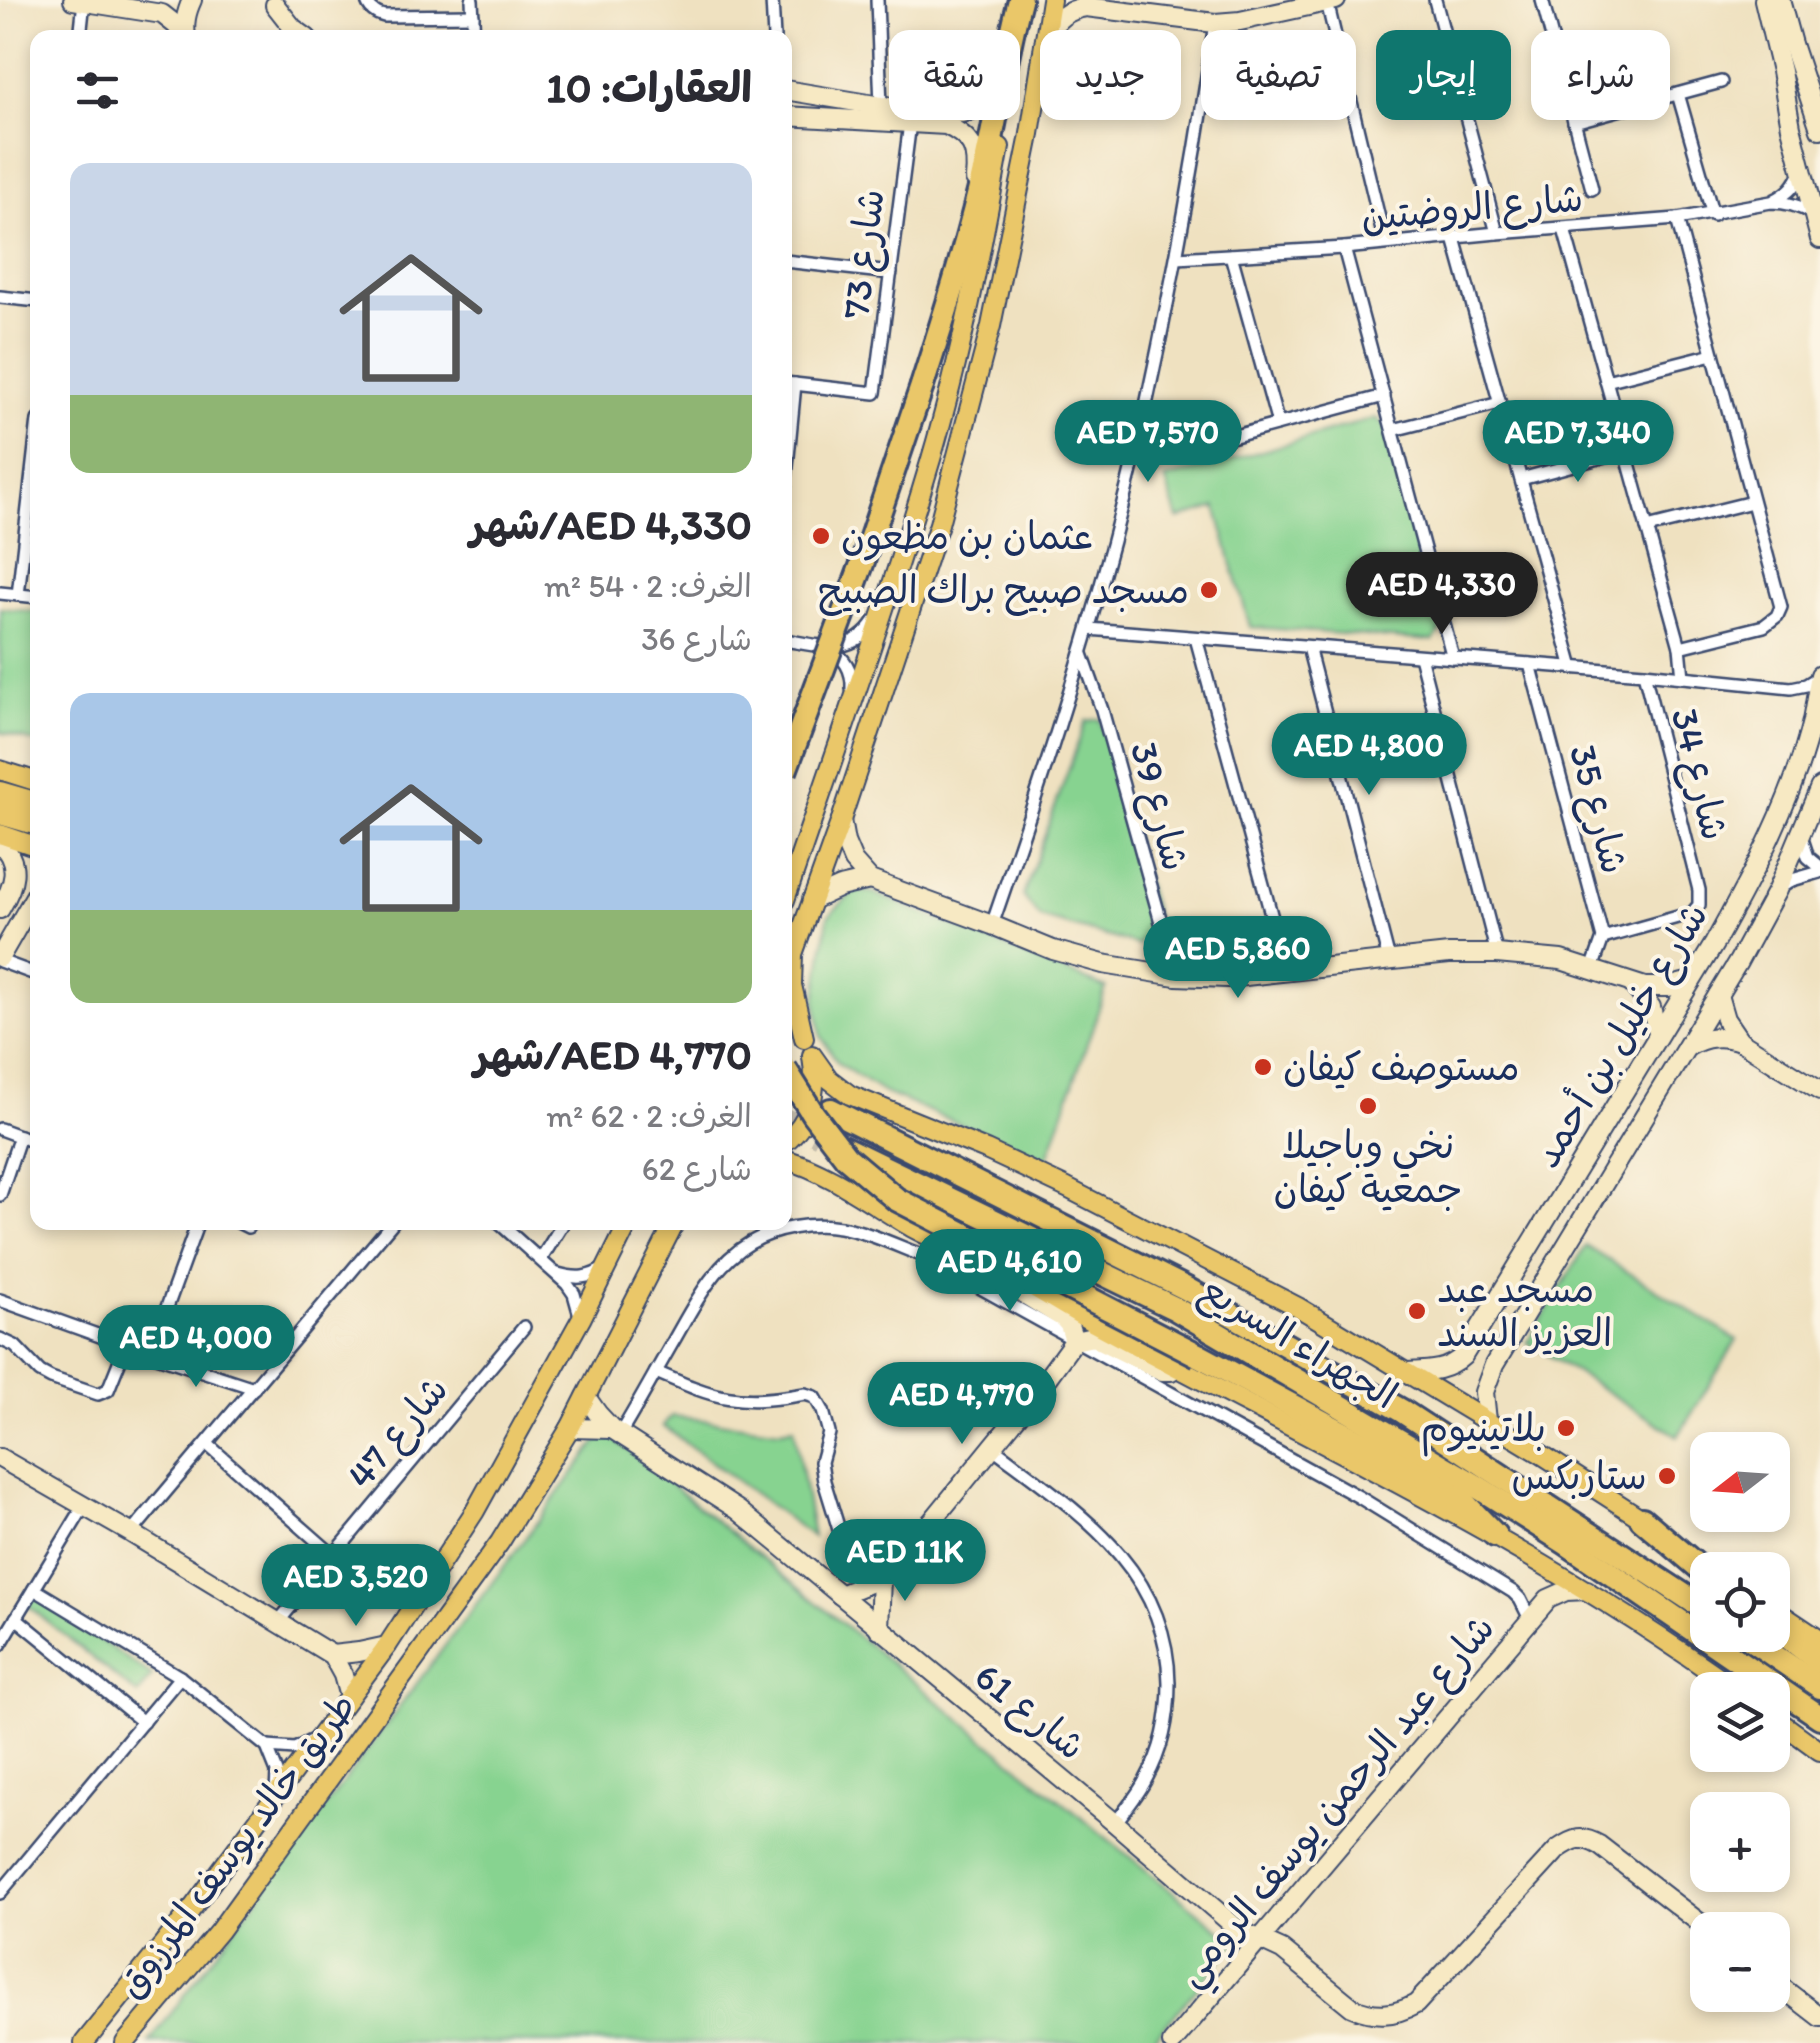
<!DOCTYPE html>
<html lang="ar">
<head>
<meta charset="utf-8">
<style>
  body { margin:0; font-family:Itim,"Playpen Sans Arabic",sans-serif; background:#f7f7f7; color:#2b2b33; direction:rtl; height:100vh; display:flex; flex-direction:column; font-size:38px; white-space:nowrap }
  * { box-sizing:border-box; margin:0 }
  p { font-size:32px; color:#7c7c81 }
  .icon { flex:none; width:55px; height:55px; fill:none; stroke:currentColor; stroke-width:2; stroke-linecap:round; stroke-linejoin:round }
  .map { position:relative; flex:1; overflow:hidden; direction:ltr }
  .details { position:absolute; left:30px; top:30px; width:762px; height:1200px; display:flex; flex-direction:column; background:#fff; border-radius:20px; box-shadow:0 5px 15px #0003; direction:rtl }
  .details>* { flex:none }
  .hud { position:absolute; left:822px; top:30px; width:848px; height:90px; direction:rtl; display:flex; gap:20px }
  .needle { width:65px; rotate:253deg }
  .controls { position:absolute; left:1690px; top:1432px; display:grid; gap:20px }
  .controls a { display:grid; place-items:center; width:100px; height:100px; border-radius:20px; background:#fff; box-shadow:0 5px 15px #0003; font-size:50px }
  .price { position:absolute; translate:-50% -85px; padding:0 22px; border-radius:35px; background:#0f766e; color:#fff; font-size:32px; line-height:65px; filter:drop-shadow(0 2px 5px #0008) }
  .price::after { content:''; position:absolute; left:50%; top:60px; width:30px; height:22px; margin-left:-15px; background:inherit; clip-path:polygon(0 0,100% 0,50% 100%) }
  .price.current { background:#222; color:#fff }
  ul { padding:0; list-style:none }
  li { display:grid; align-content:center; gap:20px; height:530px; padding:0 40px }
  li span { display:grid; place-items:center; height:310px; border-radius:20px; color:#555 }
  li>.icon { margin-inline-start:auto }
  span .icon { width:180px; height:180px; fill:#fffc; stroke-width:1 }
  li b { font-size:42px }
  h2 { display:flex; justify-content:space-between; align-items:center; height:120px; padding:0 40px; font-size:42px }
  .pill { padding:0 35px; border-radius:20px; background:#fff; box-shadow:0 5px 15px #0003; font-size:35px; line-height:90px }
  .pill.current { background:#0f766e; color:#fff }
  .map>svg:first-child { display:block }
  .green { fill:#87d390; stroke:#518177; stroke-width:2.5 }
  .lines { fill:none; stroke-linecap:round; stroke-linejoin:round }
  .highway-tunnel { stroke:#c5bdac; stroke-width:22; stroke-dasharray:22 11; stroke-linecap:butt }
  .street-casing { stroke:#3b4a6d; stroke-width:16 }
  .secondary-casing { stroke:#3b4a6d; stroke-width:22 }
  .primary-casing { stroke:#3b4a6d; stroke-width:22 }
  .highway-casing { stroke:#3b4a6d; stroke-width:28 }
  .street { stroke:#fff; stroke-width:11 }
  .secondary { stroke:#f7e9c3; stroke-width:18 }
  .primary { stroke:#eac769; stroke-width:18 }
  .highway { stroke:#eac769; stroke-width:22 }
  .highway-bridge-casing { stroke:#3b4a6d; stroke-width:28; stroke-linecap:butt }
  .highway-bridge { stroke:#eac769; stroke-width:22 }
  .poi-dot { fill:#c8321e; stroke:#fcf5e5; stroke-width:4 }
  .labels { text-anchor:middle; stroke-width:8; stroke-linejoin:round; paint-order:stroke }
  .street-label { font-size:38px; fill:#1b2f5e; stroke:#fcf5e5 }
  .poi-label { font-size:38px; fill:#1b2f5e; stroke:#fcf5e5; text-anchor:start }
</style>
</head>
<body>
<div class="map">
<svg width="1820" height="2043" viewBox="0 0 1820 2043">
  <rect width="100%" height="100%" fill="#fcf5e5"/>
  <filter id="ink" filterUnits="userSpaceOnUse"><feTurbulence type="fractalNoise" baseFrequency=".01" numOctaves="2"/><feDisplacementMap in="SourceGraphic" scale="20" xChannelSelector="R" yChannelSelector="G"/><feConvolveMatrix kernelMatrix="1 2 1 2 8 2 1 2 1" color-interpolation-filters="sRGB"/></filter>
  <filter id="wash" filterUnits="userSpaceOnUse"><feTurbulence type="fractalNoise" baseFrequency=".0048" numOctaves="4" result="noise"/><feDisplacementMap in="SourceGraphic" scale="40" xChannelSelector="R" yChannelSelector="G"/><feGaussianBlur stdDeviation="2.25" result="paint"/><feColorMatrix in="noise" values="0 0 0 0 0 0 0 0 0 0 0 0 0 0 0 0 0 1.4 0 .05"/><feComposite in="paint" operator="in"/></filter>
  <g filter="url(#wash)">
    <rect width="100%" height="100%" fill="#efe1c0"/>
    <g class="green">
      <path d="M1376,418L1386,426L1441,631L1433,641L1250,627L1216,507L1178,519L1165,479Z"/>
      <path d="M0,608L37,612V743L0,732Z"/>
      <path d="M1100,719L1157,922L1138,945L1039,917L1023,896L1086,721Z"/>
      <path d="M854,891L872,892L1106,988L1047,1160L882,1092L838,1063L821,1036L816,1001L828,916Z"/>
      <path d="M1586,1246L1737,1340L1678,1436L1527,1342Z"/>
      <path d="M672,1416L781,1430L794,1427L813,1537L663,1426Z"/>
      <path d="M605,1431L1236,1943L1150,2043H149Z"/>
      <path d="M34,1594L152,1676L138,1695L27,1605Z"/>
    </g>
  </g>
  <g filter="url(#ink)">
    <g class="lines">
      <path class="highway-tunnel" d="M785,1119L819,1136"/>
      <g class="street-casing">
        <g id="street">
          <path d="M367,0C368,9 376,14 384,16L473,15"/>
          <path d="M472,0L474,38"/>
          <path d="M772,0L774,38"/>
          <path d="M877,0L881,106"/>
          <path d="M1435,0L1497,233"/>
          <path d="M1542,0L1592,189"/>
          <path d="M1327,2L1385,243"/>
          <path d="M80,38L84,1"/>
          <path d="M1678,94L1713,215"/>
          <path d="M1574,122L1721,82"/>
          <path d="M1775,200C1789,193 1796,185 1802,170"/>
          <path d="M1677,219L1781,607L1777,616L1764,626L1680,647"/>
          <path d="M1564,229L1680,647L1683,677"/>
          <path d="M1454,238L1573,668"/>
          <path d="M1344,248L1453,658"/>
          <path d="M1231,255L1278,424"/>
          <path d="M1177,258L1344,248L1497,233L1677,219L1771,202C1787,202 1799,205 1812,214"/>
          <path d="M785,261L891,273"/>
          <path d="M0,297L38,301"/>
          <path d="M1606,381L1713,354"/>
          <path d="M785,383L875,393L910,123"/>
          <path d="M1393,430L1500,403"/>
          <path d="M1134,457L1168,454L1384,396"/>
          <path d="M1521,479L1625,451"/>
          <path d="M785,488L795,384"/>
          <path d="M1647,528L1752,502"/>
          <path d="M0,593L38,597"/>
          <path d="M18,595L38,420"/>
          <path d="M1089,629L1644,673L1791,688L1806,685L1819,677"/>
          <path d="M1196,638L1287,973"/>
          <path d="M785,640C821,646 851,657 875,621"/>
          <path d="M829,647C844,658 853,669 852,689"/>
          <path d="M1308,647L1389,960"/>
          <path d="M1082,654L1102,710L1176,976"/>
          <path d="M1420,656L1497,954"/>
          <path d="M1530,664L1603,938L1592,969"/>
          <path d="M1801,836L1808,857L1820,867"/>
          <path d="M1780,888L1792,880L1820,872"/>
          <path d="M992,925C1046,770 1097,614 1135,454C1168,311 1194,168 1215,23"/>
          <path d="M1603,938L1692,913L1699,905V890L1644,673"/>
          <path d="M0,961L38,975"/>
          <path d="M0,1129L38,1143"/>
          <path d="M0,1195L20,1136"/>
          <path d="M238,1222L248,1227"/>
          <path d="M498,1222L567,1284L574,1294L581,1319"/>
          <path d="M541,1259L564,1222"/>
          <path d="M558,1274C576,1279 590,1279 606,1267"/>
          <path d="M0,1300L150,1354L254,1388"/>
          <path d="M0,1339L15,1346L40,1372L51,1378L98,1394L108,1390L126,1345"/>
          <path d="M150,1354L198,1222"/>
          <path d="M656,1372C718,1399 737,1406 805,1394L815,1397L823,1411L829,1433L821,1462L824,1481L857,1588"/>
          <path d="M620,1434C639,1403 656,1371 674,1340C694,1305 714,1264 750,1243C775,1228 812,1222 840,1227C868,1232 895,1245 921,1255L1359,1497L1513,1592L1520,1599L1530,1619"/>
          <path d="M207,1444L333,1555"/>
          <path d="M992,1447C1074,1509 1168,1567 1169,1683C1169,1716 1163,1749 1146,1779C1138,1795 1126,1809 1115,1823"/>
          <path d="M131,1533L393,1222"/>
          <path d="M34,1589L180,1677L267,1747L277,1772L276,1793"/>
          <path d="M16,1618L143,1722"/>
          <path d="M278,1622L524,1327"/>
          <path d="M0,1645L84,1506"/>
          <path d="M267,1747L295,1749L315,1739"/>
          <path d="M0,1893L180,1677"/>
        </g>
      </g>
      <g class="secondary-casing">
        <g id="secondary">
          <path d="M73,0L162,14L176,25L185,38"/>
          <path d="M1764,0L1781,71L1791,127L1820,239"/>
          <path d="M1780,0L1792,44L1820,129"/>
          <path d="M275,5L293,28L307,38"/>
          <path d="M1046,34C1058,19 1066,10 1086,7L1215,23L1240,21L1336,0"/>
          <path d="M186,38C184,23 186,13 192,0"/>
          <path d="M785,90L881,106L962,113C981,109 991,101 1001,86"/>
          <path d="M785,116L946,125C973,138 978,150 975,179"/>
          <path d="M841,820L845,842L853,861L870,880L992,925L1053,950L1103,964L1176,976L1227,978L1449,954H1497L1561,960L1645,987H1668L1691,981"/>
          <path d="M0,843C22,864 14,886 0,909"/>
          <path d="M812,900L840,887L870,880"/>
          <path d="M0,957L38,891"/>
          <path d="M1633,985L1651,1007L1658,1033"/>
          <path d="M1718,995L1725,1019L1740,1041"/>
          <path d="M1689,1046C1706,1036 1721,1035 1740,1041L1820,1091"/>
          <path d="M1007,1272L1006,1282L1009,1285L1063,1318L1069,1325L1074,1341"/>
          <path d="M1405,1372C1427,1371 1446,1372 1463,1356L1714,944C1753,874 1793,800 1812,721C1815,706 1817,690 1820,675"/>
          <path d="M586,1397L598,1414L612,1429L738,1510L1115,1823L1239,1930L1282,1950L1352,2007C1375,2017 1394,2016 1416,2004L1558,1849C1574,1838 1582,1835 1599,1845L1709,1930"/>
          <path d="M1487,1421L1484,1392L1494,1365L1738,962L1777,890L1820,787"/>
          <path d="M570,1428L612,1429"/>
          <path d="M0,1458L131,1533L332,1655L343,1675L349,1697"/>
          <path d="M840,1595L881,1578L933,1520L1034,1396L1074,1341L1093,1337L1162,1371H1171L1177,1366"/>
          <path d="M879,1629L881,1578"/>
          <path d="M332,1655L359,1652L387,1646"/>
          <path d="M1772,1980L1820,2017"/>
          <path d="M1172,2043L1548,1599L1566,1591L1587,1590"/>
        </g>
      </g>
      <g class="primary-casing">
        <g id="primary">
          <path d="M0,770L38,782"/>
          <path d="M0,834L38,847"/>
          <path d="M785,900C835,753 887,607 931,459C961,357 981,251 1000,147"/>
          <path d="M804,1038L792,985L793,954L841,820L939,524L991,326L1029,140L1051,0"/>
          <path d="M812,1055L829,1079L850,1095L986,1150L1067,1188L1298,1307L1538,1452L1653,1526"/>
          <path d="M785,1142C812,1120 818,1090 812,1057"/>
          <path d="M785,1159C831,1173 870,1203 911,1227C942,1244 976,1256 1007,1273C1036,1288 1064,1306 1092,1322C1310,1440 1535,1544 1736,1690"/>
          <path d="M1772,1608L1820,1640"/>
          <path d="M1772,1716L1820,1751"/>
          <path d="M84,2043L191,1910L387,1646L475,1511L581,1319L629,1222"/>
          <path d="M125,2043L219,1931L500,1542L570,1428L675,1222"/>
        </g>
      </g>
      <g class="highway-casing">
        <g id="highway">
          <path d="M922,386C946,311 970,235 987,158C999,105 1006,52 1020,0"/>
          <path d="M0,793L38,804"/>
          <path d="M0,813L38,824"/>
          <path d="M831,1110L1185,1288L1402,1411L1708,1611"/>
          <path d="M840,1146L1174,1308L1478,1487L1566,1543L1820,1717"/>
          <path d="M1198,1355L1436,1483L1464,1503L1495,1535"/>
          <path d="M1642,1519L1708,1575"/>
          <path d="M1772,1625L1820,1662"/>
          <path d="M1744,1635L1820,1687"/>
        </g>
      </g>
      <use href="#street" class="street"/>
      <use href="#secondary" class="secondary"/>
      <use href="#primary" class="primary"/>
      <use href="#highway" class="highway"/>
      <g class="highway-bridge-casing">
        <g id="highway-bridge">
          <path d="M785,771L862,564L922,386"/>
          <path d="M785,1069L813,1114L846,1157L896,1199L1198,1355"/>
        </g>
      </g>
      <use href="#highway-bridge" class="highway-bridge"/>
    </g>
  </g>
  <g class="poi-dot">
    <circle cx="821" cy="536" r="10"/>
    <circle cx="1209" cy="590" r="10"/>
    <circle cx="1263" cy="1067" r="10"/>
    <circle cx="1368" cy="1106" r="10"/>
    <circle cx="1417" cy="1311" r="10"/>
    <circle cx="1566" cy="1428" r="10"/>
    <circle cx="1667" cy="1476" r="10"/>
  </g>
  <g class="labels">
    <g class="street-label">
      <text transform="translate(1472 207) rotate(-5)" y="13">شارع الروضتين</text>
      <text transform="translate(863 254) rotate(-83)" y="13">شارع 73</text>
      <text transform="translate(1700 774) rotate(76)" y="13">شارع 34</text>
      <text transform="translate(1160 806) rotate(75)" y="13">39 شارع</text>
      <text transform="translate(1599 809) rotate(75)" y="13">شارع 35</text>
      <text transform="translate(1620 1035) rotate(-59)" y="13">شارع خليل بن أحمد</text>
      <text transform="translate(1299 1342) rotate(31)" y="13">الجهراء السريع</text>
      <text transform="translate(397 1432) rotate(-50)" y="13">شارع 47</text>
      <text transform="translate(1030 1711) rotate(39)" y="13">شارع 61</text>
      <text transform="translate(1335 1800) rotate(-50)" y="13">شارع عبد الرحمن يوسف الرومي</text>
      <text transform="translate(236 1845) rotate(-53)" y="13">طريق خالد يوسف المرزوق</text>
    </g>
    <g class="poi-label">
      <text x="841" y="549">عثمان بن مظعون</text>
      <text x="1189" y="603" text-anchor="end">مسجد صبيح براك الصبيح</text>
      <text x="1283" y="1080">مستوصف كيفان</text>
      <text x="1368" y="1158" text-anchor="middle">نخي وباجيلا<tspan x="1368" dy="44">جمعية كيفان</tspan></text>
      <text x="1437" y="1302">مسجد عبد<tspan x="1437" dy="44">العزيز السند</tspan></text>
      <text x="1546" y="1441" text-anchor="end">بلاتينيوم</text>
      <text x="1647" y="1489" text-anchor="end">ستاربكس</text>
    </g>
  </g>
</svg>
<div class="controls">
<a><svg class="needle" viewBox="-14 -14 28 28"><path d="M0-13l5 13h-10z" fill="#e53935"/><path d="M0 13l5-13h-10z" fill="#7c7c81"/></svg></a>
<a><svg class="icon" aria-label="locate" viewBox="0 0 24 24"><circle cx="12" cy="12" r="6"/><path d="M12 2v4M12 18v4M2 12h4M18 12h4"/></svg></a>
<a><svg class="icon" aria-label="layers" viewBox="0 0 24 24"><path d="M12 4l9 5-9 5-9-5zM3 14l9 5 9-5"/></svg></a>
<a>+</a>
<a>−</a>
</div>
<b class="price" style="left:1148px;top:485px">AED 7,570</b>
<b class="price" style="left:1578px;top:485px">AED 7,340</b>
<b class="price current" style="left:1442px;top:637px">AED 4,330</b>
<b class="price" style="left:1369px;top:798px">AED 4,800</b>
<b class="price" style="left:1238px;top:1001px">AED 5,860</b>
<b class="price" style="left:1010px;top:1314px">AED 4,610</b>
<b class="price" style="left:196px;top:1390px">AED 4,000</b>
<b class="price" style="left:962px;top:1447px">AED 4,770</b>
<b class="price" style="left:905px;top:1604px">AED 11K</b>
<b class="price" style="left:356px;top:1629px">AED 3,520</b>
<div class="hud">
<a class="pill">شراء</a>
<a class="pill current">إيجار</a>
<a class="pill">تصفية</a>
<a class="pill">جديد</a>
<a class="pill">شقة</a>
</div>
<section class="details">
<h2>العقارات: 10<svg class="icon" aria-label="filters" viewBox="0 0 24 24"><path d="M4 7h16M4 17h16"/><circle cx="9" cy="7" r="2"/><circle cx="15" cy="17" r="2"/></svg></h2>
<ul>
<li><span style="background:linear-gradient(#c9d6e8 75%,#8fb573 0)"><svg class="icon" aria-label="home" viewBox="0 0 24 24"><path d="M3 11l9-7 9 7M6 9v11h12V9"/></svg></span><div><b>AED 4,330/شهر</b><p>الغرف: 2 · 54 m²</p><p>شارع 36</p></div></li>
<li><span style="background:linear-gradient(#a9c7e8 70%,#8fb573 0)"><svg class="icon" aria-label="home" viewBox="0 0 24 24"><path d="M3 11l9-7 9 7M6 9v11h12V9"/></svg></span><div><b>AED 4,770/شهر</b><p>الغرف: 2 · 62 m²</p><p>شارع 62</p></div></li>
</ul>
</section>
</div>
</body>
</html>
